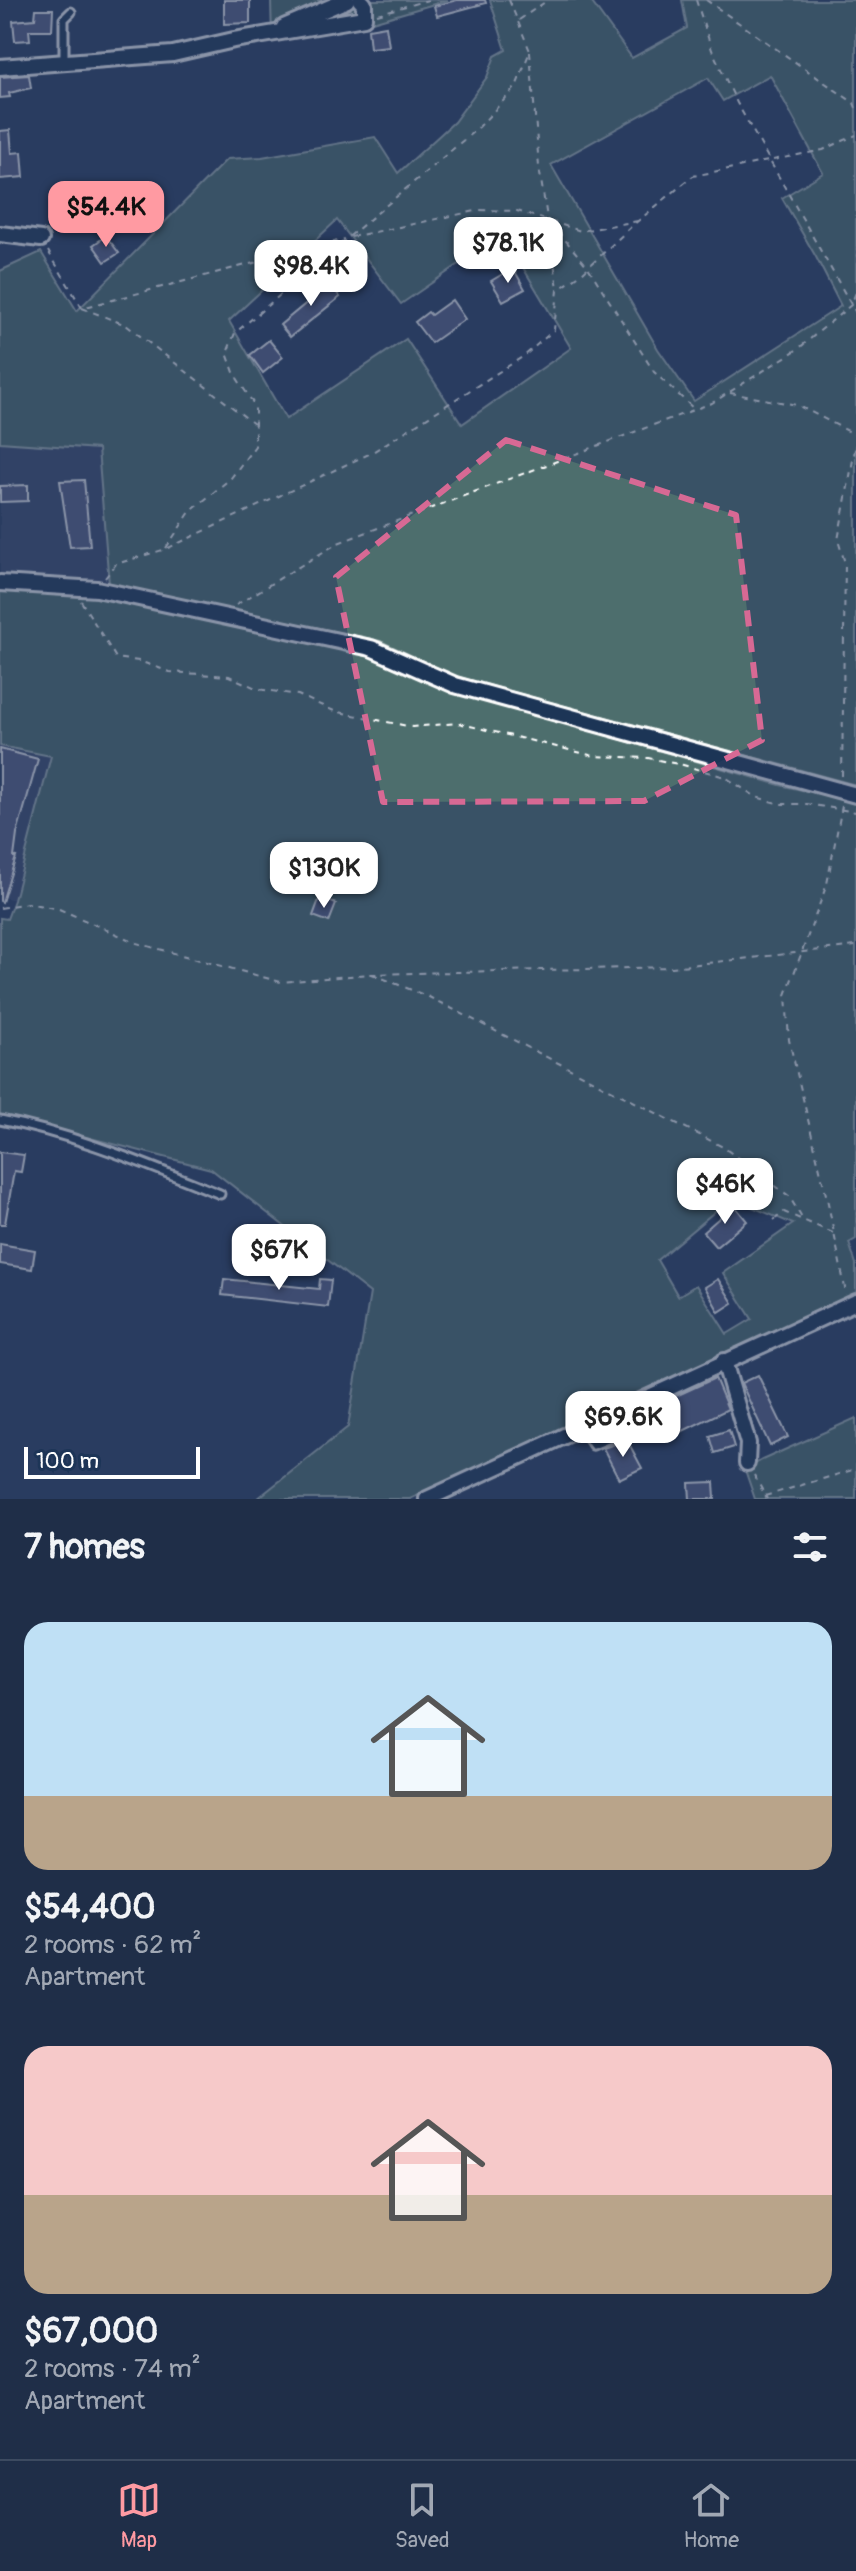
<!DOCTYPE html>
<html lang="en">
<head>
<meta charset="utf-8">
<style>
  body { margin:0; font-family:Pangolin,sans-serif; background:#27364f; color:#f1f3f6; height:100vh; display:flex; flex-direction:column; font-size:30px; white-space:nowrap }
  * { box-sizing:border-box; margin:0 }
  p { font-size:26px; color:#a1a8b4 }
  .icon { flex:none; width:44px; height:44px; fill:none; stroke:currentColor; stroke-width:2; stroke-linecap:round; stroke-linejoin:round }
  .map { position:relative; height:1499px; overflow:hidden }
  .sheet { display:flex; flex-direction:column; background:#1f2e48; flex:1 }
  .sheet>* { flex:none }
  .scale { position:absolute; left:24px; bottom:20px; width:176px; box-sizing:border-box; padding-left:8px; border:4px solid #fff; border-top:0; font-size:22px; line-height:28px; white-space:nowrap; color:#fff; -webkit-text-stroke:6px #1d3557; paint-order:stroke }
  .price { position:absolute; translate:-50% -68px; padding:0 18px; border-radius:16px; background:#fff; color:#222; font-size:26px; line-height:52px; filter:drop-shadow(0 2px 4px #0008) }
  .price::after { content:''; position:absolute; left:50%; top:48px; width:24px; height:18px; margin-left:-12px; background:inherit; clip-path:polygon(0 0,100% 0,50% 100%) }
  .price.active { background:#ff9aa2; color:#111 }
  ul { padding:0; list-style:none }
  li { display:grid; align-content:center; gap:16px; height:424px; padding:0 24px }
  li span { display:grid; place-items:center; height:248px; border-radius:24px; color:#555 }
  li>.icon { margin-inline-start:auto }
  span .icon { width:144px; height:144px; fill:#fffc; stroke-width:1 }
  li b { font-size:34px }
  h2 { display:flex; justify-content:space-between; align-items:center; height:96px; padding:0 24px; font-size:34px }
  .tab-bar { display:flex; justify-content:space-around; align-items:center; height:112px; border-top:2px solid #3c4a60; background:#1f2e48; font-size:22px; color:#a1a8b4 }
  .tab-bar a { display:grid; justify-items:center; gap:4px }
  .tab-bar .active { color:#ff9aa2 }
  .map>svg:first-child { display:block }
  .built { fill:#3b4b6e }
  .green { fill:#4e6e6d; stroke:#a6b6b6; stroke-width:2; fill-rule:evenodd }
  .building { fill:#595f86; stroke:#fff; stroke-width:2 }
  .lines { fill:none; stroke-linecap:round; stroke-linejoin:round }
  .service-casing { stroke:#fff; stroke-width:13 }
  .minor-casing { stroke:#fff; stroke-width:20 }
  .path { stroke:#fff; stroke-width:2; stroke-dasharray:6 6; stroke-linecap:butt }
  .service { stroke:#1d3557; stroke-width:7 }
  .minor { stroke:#1d3557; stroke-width:14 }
  .marked { fill:none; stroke:#d76994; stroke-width:6; stroke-dasharray:16 10; stroke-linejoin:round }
</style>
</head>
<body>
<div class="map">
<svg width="856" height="1499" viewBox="0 0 856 1499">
  <rect width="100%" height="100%" fill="#293d60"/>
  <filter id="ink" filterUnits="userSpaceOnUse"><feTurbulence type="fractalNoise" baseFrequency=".0125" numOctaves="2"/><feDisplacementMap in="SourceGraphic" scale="16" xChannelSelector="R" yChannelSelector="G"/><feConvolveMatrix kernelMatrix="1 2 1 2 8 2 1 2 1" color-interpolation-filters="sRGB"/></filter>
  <g filter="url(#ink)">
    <g class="built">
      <path d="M0,442L98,449L109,584L0,578Z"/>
      <path d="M0,746L51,756L14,900L0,896Z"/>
    </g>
    <g class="green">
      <path d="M271,0H448L355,27L272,40Z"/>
      <path d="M490,0H590L632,58L687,28L682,0H856V785L455,676L380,641L109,584L98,449L0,442V271L41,252L77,311L227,159L262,157L375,137L398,173L454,122L487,77L495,56L506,50ZM770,75L823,173L782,198L816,257L841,306L694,401L658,349L551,165L708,78L723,101ZM337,220L401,304L503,234L571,348L462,424L406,339L286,419L229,321Z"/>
      <path d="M0,587L94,594L371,655L447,690L780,785L856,802V1239L849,1243L856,1264V1294L410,1499H257L348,1427L370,1293L211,1169L0,1115V918L7,919L14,900L51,756L0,746ZM731,1198L793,1224L723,1273L752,1319L727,1334L696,1285L678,1296L657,1260Z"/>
      <path d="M856,1418V1499H755L745,1470L762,1460Z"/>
    </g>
    <g class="building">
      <path d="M224,0H250V23L224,24Z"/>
      <path d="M457,0H485L486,3L437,16L434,6Z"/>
      <path d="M36,9H53L52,30H29L30,40L15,41L13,21L35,19Z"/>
      <path d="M386,26L389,46L370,48L368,29Z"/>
      <path d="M29,75L31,88L9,93L10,97L0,98V77Z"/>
      <path d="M10,130L12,153L22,152L24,177L0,179V131Z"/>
      <path d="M106,236L119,253L105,262L93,245Z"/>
      <path d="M513,268L525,289L503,301L491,281Z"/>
      <path d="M326,279L340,297L290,337L280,325L310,300L306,295Z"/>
      <path d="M452,300L465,319L431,343L415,322L428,312L431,315Z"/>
      <path d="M269,340L283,357L263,373L250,355Z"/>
      <path d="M84,480L90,546L70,547L60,481Z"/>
      <path d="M28,485V501L0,502V486Z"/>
      <path d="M0,749L38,759L17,834L14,857H16L2,902L0,901Z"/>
      <path d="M320,897L336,904L329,922L313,916Z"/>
      <path d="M0,1152L24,1155L21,1172L14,1171L5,1224H0Z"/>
      <path d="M734,1205L747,1221L716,1247L703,1232Z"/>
      <path d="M0,1244L35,1250L32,1269L0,1264Z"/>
      <path d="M224,1279L319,1289L320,1279L331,1280L328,1307L222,1295Z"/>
      <path d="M718,1279L733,1303L719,1312L705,1287Z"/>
      <path d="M758,1375L788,1437L770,1446L741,1383Z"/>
      <path d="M715,1378L728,1409L679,1433L667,1406L641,1418L639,1413Z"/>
      <path d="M729,1430L734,1447L715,1453L710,1436Z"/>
      <path d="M627,1440L642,1468L619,1479L603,1448Z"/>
      <path d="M714,1482L715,1499H690L689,1483Z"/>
    </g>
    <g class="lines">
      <g class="service-casing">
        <g id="service">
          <path d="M64,62V19L71,12"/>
          <path d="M0,1120C76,1134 149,1166 220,1194"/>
          <path d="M582,1429L593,1445L664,1415"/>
        </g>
      </g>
      <g class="minor-casing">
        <g id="minor">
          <path d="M284,27L347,0"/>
          <path d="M0,67L173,54L234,40L364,18V4L360,0"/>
          <path d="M0,234L41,239"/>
          <path d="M0,583L97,589L371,648L455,685L856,795"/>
          <path d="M724,1361L748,1443L747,1463"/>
          <path d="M427,1499L856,1302"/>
        </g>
      </g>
      <g class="path">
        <path d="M696,0L712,50L737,103L856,313"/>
        <path d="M706,0L854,103L856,108"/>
        <path d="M377,14L428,0"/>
        <path d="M519,20L548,0"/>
        <path d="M530,52L539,167L558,288"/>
        <path d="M550,222L588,267L654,372L694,409"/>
        <path d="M351,237L480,210L517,211L581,231L638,221"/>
        <path d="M48,251L82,308L345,239"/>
        <path d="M82,308L126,325L254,424"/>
        <path d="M730,393L797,405L856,435"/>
        <path d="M166,548L190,512L231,478L255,446V406L235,375L227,353L235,333L479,127L516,87L530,51L509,0"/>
        <path d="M105,578L116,564L166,549L371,453L524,356L554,330L558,290L581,274L633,225L693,176L823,150L856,135"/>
        <path d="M81,601L116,658L139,661L170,672L229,676L258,689L298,695L334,711L412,727L458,723L594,756L648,758L683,765L725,777L756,797L780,804H807L856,812"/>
        <path d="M236,605L338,543L712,403L798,349L851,305L856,292"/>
        <path d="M842,776L845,563L838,540L856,444"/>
        <path d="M842,806L827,884L786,995L789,1040L828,1203L846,1293"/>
        <path d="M0,908L27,903L59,909L137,943L281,982L371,974L672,967L856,946"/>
        <path d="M372,974L429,997L723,1147L789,1196L803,1220"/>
        <path d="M774,1220L784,1212L833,1233"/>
        <path d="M754,1475L767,1499"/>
        <path d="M765,1496L856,1469"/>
      </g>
      <use href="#service" class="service"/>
      <use href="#minor" class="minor"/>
    </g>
  </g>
  <path d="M0 0H856V1499H0ZM506,440L736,515L762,740L644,801L383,802L336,577Z" fill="#293d60" fill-opacity=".55" fill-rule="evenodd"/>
  <path class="marked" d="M506,440L736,515L762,740L644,801L383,802L336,577Z"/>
</svg>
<div class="scale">100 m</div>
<b class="price active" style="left:106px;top:249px">$54.4K</b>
<b class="price" style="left:508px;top:285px">$78.1K</b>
<b class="price" style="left:311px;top:308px">$98.4K</b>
<b class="price" style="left:324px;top:910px">$130K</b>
<b class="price" style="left:725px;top:1226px">$46K</b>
<b class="price" style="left:279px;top:1292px">$67K</b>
<b class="price" style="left:623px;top:1459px">$69.6K</b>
</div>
<section class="sheet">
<h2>7 homes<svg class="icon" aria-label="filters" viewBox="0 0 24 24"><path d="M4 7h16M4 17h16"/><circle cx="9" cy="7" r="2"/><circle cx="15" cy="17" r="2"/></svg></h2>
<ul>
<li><span style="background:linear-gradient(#bfe0f5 70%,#b9a48a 0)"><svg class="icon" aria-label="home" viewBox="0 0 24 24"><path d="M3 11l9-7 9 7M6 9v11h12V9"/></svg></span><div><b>$54,400</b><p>2 rooms · 62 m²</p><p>Apartment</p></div></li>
<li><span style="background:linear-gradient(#f6c9c9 60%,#b9a48a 0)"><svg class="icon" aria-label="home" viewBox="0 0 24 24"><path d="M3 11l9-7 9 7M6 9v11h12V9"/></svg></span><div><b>$67,000</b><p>2 rooms · 74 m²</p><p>Apartment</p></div></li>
</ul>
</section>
<nav class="tab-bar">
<a class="active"><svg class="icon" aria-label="map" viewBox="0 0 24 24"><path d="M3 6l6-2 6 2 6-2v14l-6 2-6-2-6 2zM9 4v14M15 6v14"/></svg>Map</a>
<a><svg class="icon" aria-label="saved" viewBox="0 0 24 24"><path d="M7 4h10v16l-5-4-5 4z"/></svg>Saved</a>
<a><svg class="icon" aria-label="home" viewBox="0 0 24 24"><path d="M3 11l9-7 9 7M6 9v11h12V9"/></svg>Home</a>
</nav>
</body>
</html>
